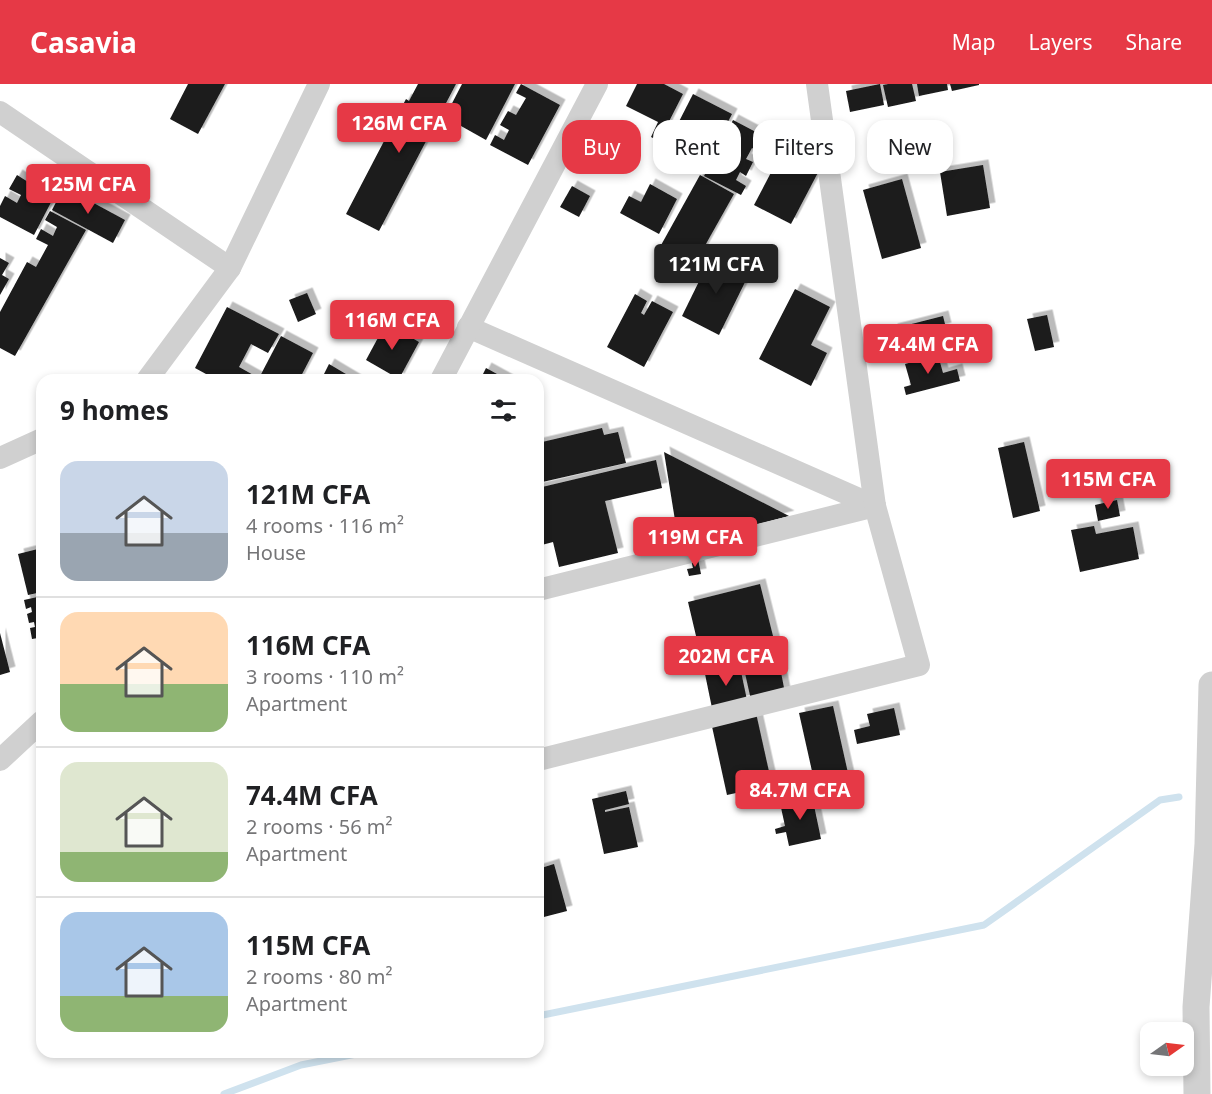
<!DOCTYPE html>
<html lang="en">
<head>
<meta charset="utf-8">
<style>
  body { margin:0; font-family:"Noto Sans",sans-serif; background:#f2f2f2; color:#202124; height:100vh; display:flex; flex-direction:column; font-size:22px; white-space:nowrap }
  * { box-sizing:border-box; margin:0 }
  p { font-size:20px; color:#757577 }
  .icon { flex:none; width:33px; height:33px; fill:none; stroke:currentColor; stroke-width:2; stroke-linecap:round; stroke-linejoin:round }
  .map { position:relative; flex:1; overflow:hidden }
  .side { position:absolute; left:36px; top:290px; width:508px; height:684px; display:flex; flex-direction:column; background:#fff; border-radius:18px; box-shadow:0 3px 9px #0003 }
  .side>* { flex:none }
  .top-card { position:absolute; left:562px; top:36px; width:560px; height:54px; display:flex; gap:12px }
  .needle { width:39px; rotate:76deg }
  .tools { position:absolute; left:1140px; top:938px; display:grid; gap:12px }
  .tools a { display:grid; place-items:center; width:54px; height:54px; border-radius:12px; background:#fff; box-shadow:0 3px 9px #0003; font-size:30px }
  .price { position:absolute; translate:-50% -51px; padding:0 14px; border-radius:6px; background:#e63946; color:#fff; font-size:20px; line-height:39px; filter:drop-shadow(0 2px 3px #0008) }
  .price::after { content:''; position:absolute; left:50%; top:36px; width:18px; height:14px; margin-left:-9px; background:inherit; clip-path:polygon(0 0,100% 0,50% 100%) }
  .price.on { background:#222; color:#fff }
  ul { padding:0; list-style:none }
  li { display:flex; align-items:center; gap:18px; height:150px; padding:0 24px }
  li+li { border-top:2px solid #e0e0e0 }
  li span { display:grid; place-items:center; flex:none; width:168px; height:120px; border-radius:18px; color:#555 }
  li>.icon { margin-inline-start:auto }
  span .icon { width:72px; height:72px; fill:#fffc; stroke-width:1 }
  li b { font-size:26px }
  h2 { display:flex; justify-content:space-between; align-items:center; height:72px; padding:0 24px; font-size:26px }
  .tag { padding:0 21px; border-radius:18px; background:#fff; box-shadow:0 3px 9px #0003; font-size:21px; line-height:54px }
  .tag.on { background:#e63946; color:#fff }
  header { display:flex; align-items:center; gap:36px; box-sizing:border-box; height:84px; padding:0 30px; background:#e63946; color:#fff }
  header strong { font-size:28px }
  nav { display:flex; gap:33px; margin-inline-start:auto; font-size:21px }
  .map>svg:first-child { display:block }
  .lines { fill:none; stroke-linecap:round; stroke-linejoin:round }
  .stream { stroke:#cfe2ee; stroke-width:7 }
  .building { fill:#1a1a1a; filter:url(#shadow) }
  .minor { stroke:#d0d0d0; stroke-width:22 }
  .tertiary { stroke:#d0d0d0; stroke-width:27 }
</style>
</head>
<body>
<header>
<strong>Casavia</strong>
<nav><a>Map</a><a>Layers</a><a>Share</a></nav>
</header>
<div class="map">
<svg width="1212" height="1010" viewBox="0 0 1212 1010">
  <defs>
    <filter id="shadow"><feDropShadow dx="5.5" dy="-5.5" stdDeviation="0" flood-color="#0004"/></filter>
  </defs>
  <rect width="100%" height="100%" fill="#fff"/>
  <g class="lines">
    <g class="stream">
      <path d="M538,932L984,841L1160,716L1179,713"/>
      <path d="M224,1010L301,981L366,968"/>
    </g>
  </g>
  <g class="building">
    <path d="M188,0H225L198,50L170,35Z"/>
    <path d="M418,0H456L379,147L346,130L406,15L409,17Z"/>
    <path d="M462,0H515L486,56L445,33Z"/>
    <path d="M521,0L560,21L528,81L490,61L495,51L504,56L509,46L500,41L508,27L516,31L526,14L516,9Z"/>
    <path d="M637,0H664L683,10L659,57L651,53L658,38L626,22Z"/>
    <path d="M880,0L884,21L850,28L846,7Z"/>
    <path d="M888,0H912L916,17L888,23L883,1Z"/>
    <path d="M917,0H947L948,6L919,12Z"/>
    <path d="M950,0H979V1L952,7Z"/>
    <path d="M693,10L732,30L702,89L663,69Z"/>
    <path d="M733,36L775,58L767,72L752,64L746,75L753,78L746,92L740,88L736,96L746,102L741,111L704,92Z"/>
    <path d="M786,60L823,79L791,140L754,121Z"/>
    <path d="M983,81L990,124L947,132L940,88Z"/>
    <path d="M33,87L60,101L34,151L0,133V122L5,112L17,119L21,111L9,105L17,91L28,98Z"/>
    <path d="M700,91L734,110L693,183L660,163Z"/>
    <path d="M902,95L921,164L882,175L863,106Z"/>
    <path d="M650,100L677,115L659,150L620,129L629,112L641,118Z"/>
    <path d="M572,102L590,112L579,133L560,123Z"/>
    <path d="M64,103L125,136L113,159L52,126Z"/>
    <path d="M50,127L86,146L15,272L0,264V228L27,178L36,183L48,161L36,155L41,145L53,152L57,143L45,136Z"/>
    <path d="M712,171L749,190L719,251L682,232Z"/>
    <path d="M0,174L9,179L2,191L9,195L0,211Z"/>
    <path d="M795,205L830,223L811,261L827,269L811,302L759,275Z"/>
    <path d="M307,209L316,230L298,238L289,216Z"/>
    <path d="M635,210L647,217L641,229L644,231L652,217L673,228L644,283L607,263Z"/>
    <path d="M227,223L279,250L268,269L251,260L239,283L257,293L256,296H217L195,284Z"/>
    <path d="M1047,231L1054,263L1035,267L1027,235Z"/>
    <path d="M943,232L946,244L934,247L939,266L906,275L900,251L893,253L892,245Z"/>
    <path d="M386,239L419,258L399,295L366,276Z"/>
    <path d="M281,252L313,269L299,296H258Z"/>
    <path d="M938,271L943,289L957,285L960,297L906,311L904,303L911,301L905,280Z"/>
    <path d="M329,280L356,296H321Z"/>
    <path d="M486,284L508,296H480Z"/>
    <path d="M602,344L604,351L618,348L626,379L538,399V359Z"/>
    <path d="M1024,358L1040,427L1013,434L998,364Z"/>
    <path d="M664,368L789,432L679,461Z"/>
    <path d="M656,376L662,404L605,417L618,469L559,483L553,458L538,462V439H542L538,422V404Z"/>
    <path d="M1117,416L1120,432L1098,437L1095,421Z"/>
    <path d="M1094,442L1096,450L1133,443L1139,475L1080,488L1071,446Z"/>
    <path d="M42,464V508L28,511L18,470Z"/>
    <path d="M698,475L701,490L689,492L687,485L693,484L691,476Z"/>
    <path d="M760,500L778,572L753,578L778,573L785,609L751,616L743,580L705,590L688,518Z"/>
    <path d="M42,512V567H41L38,554L32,555L30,544L35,543L34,538L29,539L27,530L32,528L31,523L26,525L24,516Z"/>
    <path d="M0,549L10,588L0,591Z"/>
    <path d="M740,583L747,616L712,624L705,590Z"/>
    <path d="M833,622L850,698L816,705L799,629Z"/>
    <path d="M894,624L900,651L857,660L854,646L870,642L867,630Z"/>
    <path d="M756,629L772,701L727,711L711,638Z"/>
    <path d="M626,707L629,720L605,726V728L629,723L638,763L604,770L592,715Z"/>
    <path d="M812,712L821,755L789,762L786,748L776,750L775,745L785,742L780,719Z"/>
    <path d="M554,780L567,827L540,834L538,827V785Z"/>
  </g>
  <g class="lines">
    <g class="minor">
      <path d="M0,28L230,184"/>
      <path d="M468,243L875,422"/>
      <path d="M147,296L230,184L319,0"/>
      <path d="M441,296L597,0"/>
      <path d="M0,374L42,355"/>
      <path d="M538,506L875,422"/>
      <path d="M0,676L42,637"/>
      <path d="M538,676L919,581L875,422L817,0"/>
    </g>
    <path class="tertiary" d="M1197,1010L1196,923L1208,760L1212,601"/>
  </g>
</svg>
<div class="tools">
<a><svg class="needle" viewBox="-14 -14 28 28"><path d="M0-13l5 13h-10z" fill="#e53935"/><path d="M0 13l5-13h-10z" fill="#757577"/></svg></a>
</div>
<b class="price" style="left:399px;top:70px">126M CFA</b>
<b class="price" style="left:88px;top:131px">125M CFA</b>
<b class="price on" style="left:716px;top:211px">121M CFA</b>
<b class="price" style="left:392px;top:267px">116M CFA</b>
<b class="price" style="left:928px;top:291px">74.4M CFA</b>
<b class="price" style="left:1108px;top:426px">115M CFA</b>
<b class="price" style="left:695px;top:484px">119M CFA</b>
<b class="price" style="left:726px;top:603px">202M CFA</b>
<b class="price" style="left:800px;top:737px">84.7M CFA</b>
<div class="top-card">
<a class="tag on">Buy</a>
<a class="tag">Rent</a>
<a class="tag">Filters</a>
<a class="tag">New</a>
</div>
<section class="side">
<h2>9 homes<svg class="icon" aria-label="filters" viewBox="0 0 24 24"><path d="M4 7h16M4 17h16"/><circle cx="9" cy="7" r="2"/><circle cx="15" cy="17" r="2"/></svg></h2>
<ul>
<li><span style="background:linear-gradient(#c9d6e8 60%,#9aa5b1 0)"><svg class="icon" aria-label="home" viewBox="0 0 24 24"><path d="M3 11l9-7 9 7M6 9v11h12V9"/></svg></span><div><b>121M CFA</b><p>4 rooms · 116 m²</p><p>House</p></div></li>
<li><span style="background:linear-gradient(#ffd9b3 60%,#8fb573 0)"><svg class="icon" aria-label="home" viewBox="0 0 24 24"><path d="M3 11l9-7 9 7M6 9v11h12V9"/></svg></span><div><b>116M CFA</b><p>3 rooms · 110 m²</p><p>Apartment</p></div></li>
<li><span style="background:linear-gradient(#dfe7d0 75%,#8fb573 0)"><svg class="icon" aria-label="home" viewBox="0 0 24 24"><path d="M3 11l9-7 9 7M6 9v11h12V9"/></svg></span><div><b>74.4M CFA</b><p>2 rooms · 56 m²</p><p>Apartment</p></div></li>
<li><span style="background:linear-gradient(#a9c7e8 70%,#8fb573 0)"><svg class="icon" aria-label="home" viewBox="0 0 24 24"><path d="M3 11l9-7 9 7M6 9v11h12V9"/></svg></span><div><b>115M CFA</b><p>2 rooms · 80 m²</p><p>Apartment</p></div></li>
</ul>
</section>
</div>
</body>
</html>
